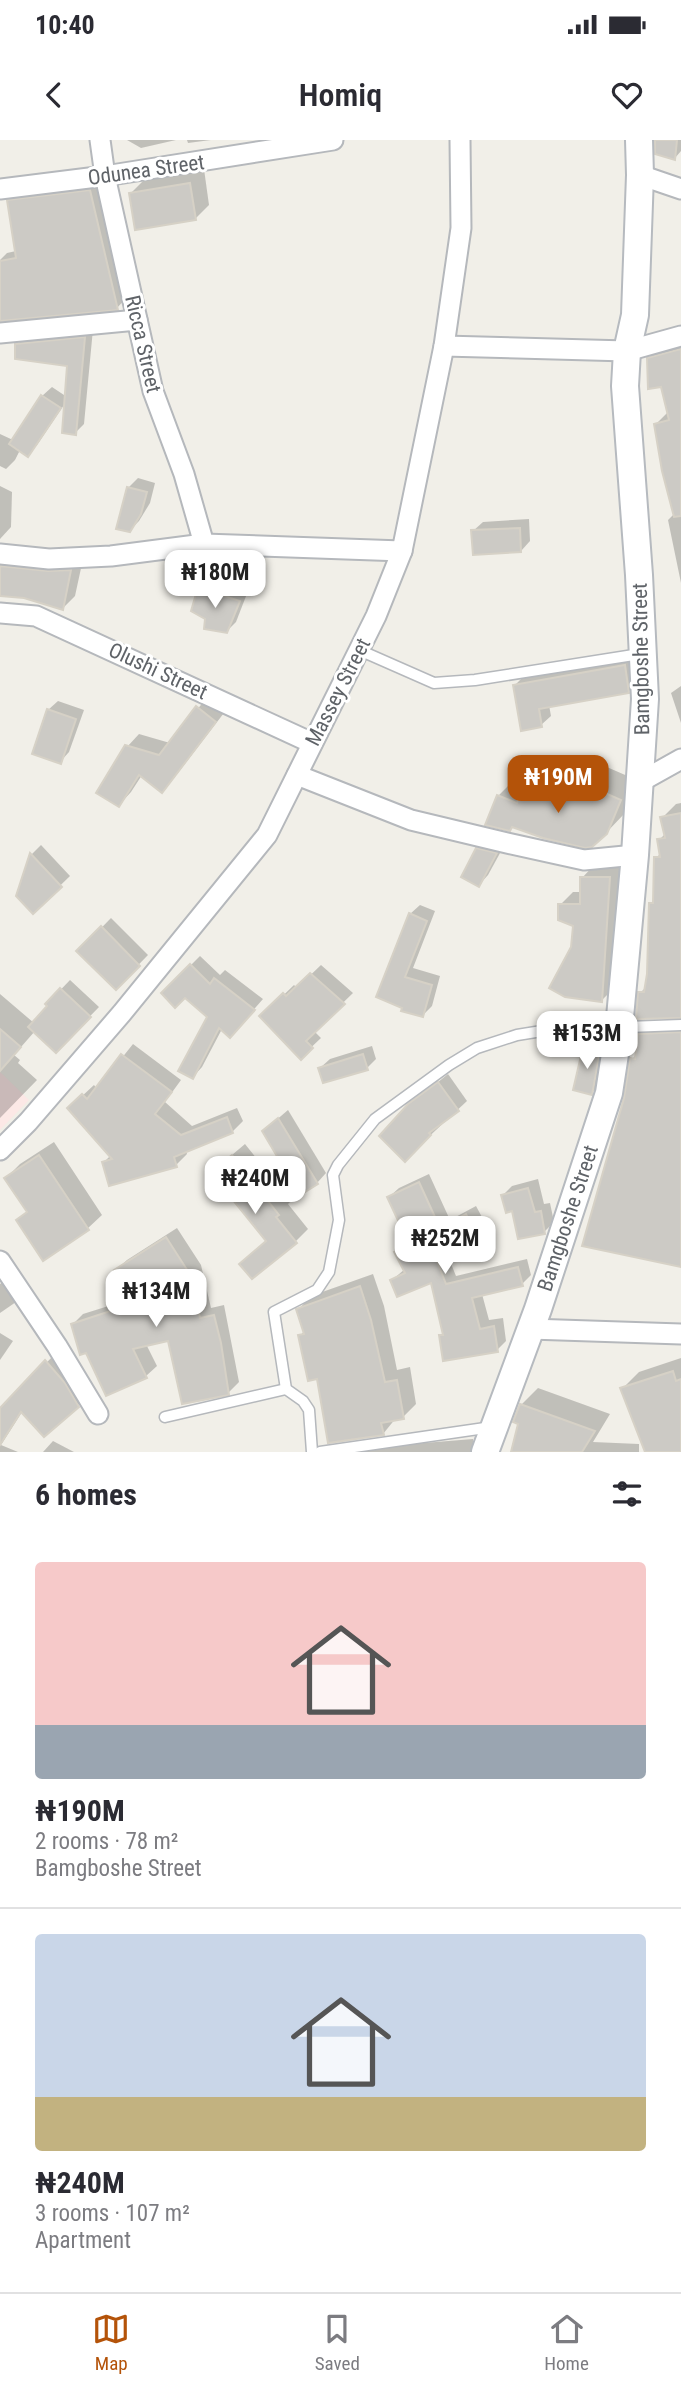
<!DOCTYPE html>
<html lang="en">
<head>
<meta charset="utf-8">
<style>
  body { margin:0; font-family:"Roboto Condensed",sans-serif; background:#f2f2f3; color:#2b2b33; height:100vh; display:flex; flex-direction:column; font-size:26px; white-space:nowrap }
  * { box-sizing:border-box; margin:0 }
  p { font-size:23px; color:#7c7c81 }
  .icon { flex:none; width:38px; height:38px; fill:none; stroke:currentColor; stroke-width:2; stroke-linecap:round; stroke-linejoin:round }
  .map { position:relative; height:1312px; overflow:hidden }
  .side { display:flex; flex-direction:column; background:#fff; flex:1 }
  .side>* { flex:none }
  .price { position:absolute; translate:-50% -60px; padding:0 16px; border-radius:14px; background:#fff; color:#222; font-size:23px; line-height:46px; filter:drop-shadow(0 2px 4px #0008) }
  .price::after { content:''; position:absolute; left:50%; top:42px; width:21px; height:16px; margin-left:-10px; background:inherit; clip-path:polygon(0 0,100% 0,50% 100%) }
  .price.current { background:#b45309; color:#fff }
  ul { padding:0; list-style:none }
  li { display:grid; align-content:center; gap:14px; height:371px; padding:0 35px }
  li+li { border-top:2px solid #e1e1e2 }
  li span { display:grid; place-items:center; height:217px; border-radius:7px; color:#555 }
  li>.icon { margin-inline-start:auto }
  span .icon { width:126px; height:126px; fill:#fffc; stroke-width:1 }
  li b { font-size:30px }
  h2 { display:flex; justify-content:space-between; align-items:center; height:84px; padding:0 35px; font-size:30px }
  .status { display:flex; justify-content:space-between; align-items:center; height:49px; padding:0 35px; background:#fff; direction:ltr }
  .status svg { height:19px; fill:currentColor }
  header { display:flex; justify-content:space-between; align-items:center; height:91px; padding:0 35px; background:#fff; font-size:32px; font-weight:600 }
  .tabs { display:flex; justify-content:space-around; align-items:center; height:98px; border-top:2px solid #e1e1e2; background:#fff; font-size:19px; color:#7c7c81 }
  .tabs a { display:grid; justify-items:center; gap:4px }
  .tabs .current { color:#b45309 }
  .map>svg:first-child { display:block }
  .medical { fill:#fce8e6 }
  .shadow { fill:#0003 }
  .building { fill:#cccac5; stroke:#d6d1c6; stroke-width:2 }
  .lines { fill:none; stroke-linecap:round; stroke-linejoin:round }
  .lane-casing { stroke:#b5b8bc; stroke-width:13 }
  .street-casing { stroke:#b5b8bc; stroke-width:23 }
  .secondary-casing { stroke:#b6babf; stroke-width:30 }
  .lane { stroke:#fff; stroke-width:10 }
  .street { stroke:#fff; stroke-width:19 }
  .secondary { stroke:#fff; stroke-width:26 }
  .labels { text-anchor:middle; stroke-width:6; stroke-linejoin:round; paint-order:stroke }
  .street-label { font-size:21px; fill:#5f6368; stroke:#fff }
</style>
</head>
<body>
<div class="status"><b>10:40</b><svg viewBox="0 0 49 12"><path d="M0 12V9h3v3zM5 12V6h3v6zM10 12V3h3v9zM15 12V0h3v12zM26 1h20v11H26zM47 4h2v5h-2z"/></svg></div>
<header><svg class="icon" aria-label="back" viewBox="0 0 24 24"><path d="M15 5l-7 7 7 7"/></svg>Homiq<svg class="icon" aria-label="heart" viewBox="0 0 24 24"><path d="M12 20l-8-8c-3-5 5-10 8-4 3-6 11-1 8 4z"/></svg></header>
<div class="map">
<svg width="681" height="1312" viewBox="0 0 681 1312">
  <rect width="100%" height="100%" fill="#f1efe8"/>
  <path class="medical" d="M0,932L29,960L0,990Z"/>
  <g class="shadow">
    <path d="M127,0H176L141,8Z"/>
    <path d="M187,0H211L188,3Z"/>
    <path d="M657,0H681V11L675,18Z"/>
    <path d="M204,29L209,65L195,79L131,53L145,39Z"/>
    <path d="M100,42L126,158L117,168L0,179V120L7,113L16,111L9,61L19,52Z"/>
    <path d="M93,189L84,284L75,293L66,262L37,305L28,315L20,310L15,320L6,329L0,326V294L13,300L42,256L52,247L67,257L69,225L17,205L26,196Z"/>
    <path d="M681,201V443L668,380L675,373L656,284L667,273L663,245L649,219L660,207Z"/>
    <path d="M138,338L155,343L150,363L139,381L130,390L128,348Z"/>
    <path d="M0,346L12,352L11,387L0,399Z"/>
    <path d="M529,379L530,401L521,411L473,391L483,382Z"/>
    <path d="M0,413L83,419L75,456L63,468L24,456L0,454Z"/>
    <path d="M208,438L248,451L236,482L227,491L207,478L199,448Z"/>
    <path d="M634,516L638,542L628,552L549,565L551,576L541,585L515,545L524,536Z"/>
    <path d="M681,546V583L671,553Z"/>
    <path d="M209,555L227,569L174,638L162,650L142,635L131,652L119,665L127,607L139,594L170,603Z"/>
    <path d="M58,561L84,570L69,612L60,622L48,570Z"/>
    <path d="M593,621L639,641L625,673L606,693L514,686L510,689L498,656L517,637L529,642L544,627L576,639Z"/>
    <path d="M681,663V876L640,853L647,846L651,764L655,760L656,718L661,713L659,700L666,693L662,678L676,664Z"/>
    <path d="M487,700L505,704L488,735L479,745L477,709Z"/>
    <path d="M41,705L70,736L33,772L18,756L32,714Z"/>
    <path d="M595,724H623L615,847L602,860L573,808L575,785L560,765L573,752H582V738Z"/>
    <path d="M420,765L435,771L413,828L440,836L432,866L423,875L378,856L410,774Z"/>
    <path d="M111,778L148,815L116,848L79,811Z"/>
    <path d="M200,816L220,835L225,830L263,859L239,886L222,889L202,927L193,937L209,877L185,856L163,853Z"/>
    <path d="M321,825L353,853L314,891L321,898L301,917L262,876L294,845L297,848Z"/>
    <path d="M70,840L99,867L56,911L35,891L14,915L20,920L18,923L37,940L0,978V854L34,883L50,866L47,864Z"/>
    <path d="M681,880V1125L626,958L632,919L637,914L640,895L654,881Z"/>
    <path d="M589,903L603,907L596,949L591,953L585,907Z"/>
    <path d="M133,904L181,940L165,962L192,986L237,968L243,981L232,992L186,1010L187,1014L176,1025L104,1022L111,1015L80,958L94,945L97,949Z"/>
    <path d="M372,906L376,919L367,928H320L330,919Z"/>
    <path d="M448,934L467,961L405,1019L410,965Z"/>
    <path d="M288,970L326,1033L317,1043L274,982Z"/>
    <path d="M54,1002L102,1075L87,1089L18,1080L28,1071L6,1038L20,1024Z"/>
    <path d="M245,1004L291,1061L288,1064L308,1089L296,1101L267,1100L226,1020Z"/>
    <path d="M429,1034L450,1080L476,1066L483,1079L473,1089L443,1104L456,1136L527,1119L531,1135L522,1144L482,1154L489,1180L503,1178L506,1201L497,1210L441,1196L444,1192L432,1141L392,1140L405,1129L396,1112L409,1101L389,1057L399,1048Z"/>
    <path d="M538,1039L544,1064L550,1063L554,1082L544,1092L513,1069L503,1055L512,1046Z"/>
    <path d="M177,1088L201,1125L211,1168L224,1165L239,1242L228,1253L170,1199L146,1204L157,1226L146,1236L73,1184L83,1174L134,1158L116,1130L127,1120Z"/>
    <path d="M373,1134L384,1166L397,1230L410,1227L416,1264L403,1277L396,1278L383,1294L318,1237L300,1196L305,1190L298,1170L311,1156Z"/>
    <path d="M5,1141L16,1162L0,1173V1144Z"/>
    <path d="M0,1193L13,1201L0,1220Z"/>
    <path d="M55,1214L86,1257L78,1265L22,1272L1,1305L18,1312H0V1270Z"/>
    <path d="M681,1218V1312H646L622,1249L639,1232Z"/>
    <path d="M538,1248L610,1274L593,1302L639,1304V1312H512L521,1283V1265Z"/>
    <path d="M473,1299L474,1312H339L399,1305Z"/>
    <path d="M53,1301L74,1312H43Z"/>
  </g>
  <g class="building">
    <path d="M655,0H677L675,20L655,14Z"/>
    <path d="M190,43L196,80L135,90L129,53Z"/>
    <path d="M90,50L118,170L0,181V121L16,118L7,60Z"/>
    <path d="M85,197L76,295L62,293L67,226L15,219V204Z"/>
    <path d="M681,209V376L674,377L662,331L654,284L669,280L661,247L648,249L647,218Z"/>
    <path d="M41,255L61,268L28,317L9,304Z"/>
    <path d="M127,347L147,352L141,374L130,392L116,389Z"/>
    <path d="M520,388L521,412L473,415L471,390Z"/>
    <path d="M0,426L48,431L71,430L63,470L24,458L0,456Z"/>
    <path d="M198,447L240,461L227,493L204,489L205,479L191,471Z"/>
    <path d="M625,525L629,553L539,569L542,587L521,591L513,545Z"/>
    <path d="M196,566L216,582L162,653L139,635L119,667L96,653L125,605L159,615Z"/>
    <path d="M47,569L76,579L61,624L32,614Z"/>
    <path d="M573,639L621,660L607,694L592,707L585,708L543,698L512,687L510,691L485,685L497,655L517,663L523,645L564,660Z"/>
    <path d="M681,673V878L636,879L638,852H644L647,834L649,763H653L654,717H660L657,699L665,698L660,677Z"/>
    <path d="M476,708L497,713L479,747L461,737Z"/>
    <path d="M30,713L62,747L33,774L16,756Z"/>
    <path d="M580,737H610L602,862L565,857L549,848L571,807L573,786L558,780V764H580Z"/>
    <path d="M409,773L427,781L405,837L432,845L423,877L401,871L402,868L376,857Z"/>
    <path d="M101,786L140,826L116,850L76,811Z"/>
    <path d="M190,824L210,844L214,838L255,870L230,898L219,888L193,939L178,931L207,877L185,858L175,868L161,853Z"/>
    <path d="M310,833L345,864L306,901L313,908L301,920L259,876L283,853L286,856Z"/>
    <path d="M60,848L91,877L56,913L28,887L47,866L45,864Z"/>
    <path d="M0,889L21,907L0,931Z"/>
    <path d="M681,892V1127L582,1106L624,958L630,918L635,919L638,894Z"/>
    <path d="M583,907L600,911L592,955L573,950Z"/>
    <path d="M121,914L172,952L155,974L181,995L227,977L233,993L174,1017L177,1027L109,1046L102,1022L112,1019L67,968L82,954L87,959Z"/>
    <path d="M363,914L368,930L323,943L318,928Z"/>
    <path d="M438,942L459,971L429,993L431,995L405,1022L379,996L408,964Z"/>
    <path d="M278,978L318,1044L300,1055L262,991Z"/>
    <path d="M39,1015L89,1090L43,1121L16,1080L27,1072L4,1038Z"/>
    <path d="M232,1015L279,1075L276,1077L297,1103L252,1139L239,1124L266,1101L211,1033Z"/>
    <path d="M419,1042L440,1088L466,1074L474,1090L433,1111L446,1144L518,1127L523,1146L472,1158L480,1189L494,1186L498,1212L443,1221L439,1195H443L431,1143L397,1157L390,1140L405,1133L394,1112L409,1104L387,1057Z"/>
    <path d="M528,1048L535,1072L541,1071L545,1094L518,1099L512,1071L506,1073L501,1055Z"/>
    <path d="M166,1097L191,1136L200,1178L214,1175L221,1203L229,1255L182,1264L168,1201L133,1209L147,1238L106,1256L86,1213L80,1215L71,1184L135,1163L114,1130Z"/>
    <path d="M360,1146L371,1180L385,1242L397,1240L404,1279L381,1283L384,1295L328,1303L317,1239L308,1241L298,1195L304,1194L296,1169Z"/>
    <path d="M45,1220L65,1243L79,1267L44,1297L21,1272L0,1305V1268Z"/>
    <path d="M673,1231L676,1241L681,1239V1312H645L620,1248Z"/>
    <path d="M520,1264L595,1291L582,1312H511L518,1284L513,1282Z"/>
  </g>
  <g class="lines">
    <g class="lane-casing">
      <g id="lane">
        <path d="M359,510L434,543L475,540L640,514"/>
        <path d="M165,1277L286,1249"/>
        <path d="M312,1312L309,1270L303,1261L286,1249L274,1172L317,1150L329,1132L339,1080L333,1035L338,1025L375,979L449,925L477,908L517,895L548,890L681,885"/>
        <path d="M320,1312L492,1287"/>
      </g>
    </g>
    <g class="street-casing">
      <g id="street">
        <path d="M100,0L105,36L153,251L184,334L204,404"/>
        <path d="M640,35L681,49"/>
        <path d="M0,49L105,36L333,0"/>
        <path d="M0,193L137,180"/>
        <path d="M444,206L627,211L681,196"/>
        <path d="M0,414L49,419L111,416L204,404L402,411"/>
        <path d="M0,473L36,476L312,603"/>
        <path d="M297,635L411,680L507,703L584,720L635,715"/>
        <path d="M640,642L681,619"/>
        <path d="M0,1010L28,982L122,873L267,695L376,476L402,411L444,206L461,88L460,0"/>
        <path d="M0,1121L57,1206L98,1274"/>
        <path d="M530,1189L681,1194"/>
      </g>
    </g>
    <g class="secondary-casing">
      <g id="secondary">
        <path id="s1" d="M485,1312L538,1169L609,953L619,888L635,715L645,559L639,435L625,246L627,211L635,175L640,35L639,0"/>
      </g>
    </g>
    <use href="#lane" class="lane"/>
    <use href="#street" class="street"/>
    <use href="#secondary" class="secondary"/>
  </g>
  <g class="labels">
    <g class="street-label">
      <text transform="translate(146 30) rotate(-8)" y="7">Odunea Street</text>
      <text transform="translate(143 204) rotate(77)" y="7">Ricca Street</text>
      <text transform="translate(641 519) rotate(-91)" y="7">Bamgboshe Street</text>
      <text transform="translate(158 531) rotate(25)" y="7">Olushi Street</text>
      <text transform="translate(338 552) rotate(-63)" y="7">Massey Street</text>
      <text dy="7" stroke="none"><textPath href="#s1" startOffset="248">Bamgboshe Street</textPath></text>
    </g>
  </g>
</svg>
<b class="price" style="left:215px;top:470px">₦180M</b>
<b class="price current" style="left:558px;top:675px">₦190M</b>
<b class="price" style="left:587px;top:931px">₦153M</b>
<b class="price" style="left:255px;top:1076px">₦240M</b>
<b class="price" style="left:445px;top:1136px">₦252M</b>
<b class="price" style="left:156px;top:1189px">₦134M</b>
</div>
<section class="side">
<h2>6 homes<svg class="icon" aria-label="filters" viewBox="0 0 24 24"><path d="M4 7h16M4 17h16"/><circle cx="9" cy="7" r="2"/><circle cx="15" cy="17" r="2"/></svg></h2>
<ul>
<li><span style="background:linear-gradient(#f6c9c9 75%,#9aa5b1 0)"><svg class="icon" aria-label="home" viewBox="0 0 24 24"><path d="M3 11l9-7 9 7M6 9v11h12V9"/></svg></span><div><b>₦190M</b><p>2 rooms · 78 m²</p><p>Bamgboshe Street</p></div></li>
<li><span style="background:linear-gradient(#c9d6e8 75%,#c2b280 0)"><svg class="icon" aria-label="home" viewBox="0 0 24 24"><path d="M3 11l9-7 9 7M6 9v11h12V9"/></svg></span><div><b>₦240M</b><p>3 rooms · 107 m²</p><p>Apartment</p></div></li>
</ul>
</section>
<nav class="tabs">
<a class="current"><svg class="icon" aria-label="map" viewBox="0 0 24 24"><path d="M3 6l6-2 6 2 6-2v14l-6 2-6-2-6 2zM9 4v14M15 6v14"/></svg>Map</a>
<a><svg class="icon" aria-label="saved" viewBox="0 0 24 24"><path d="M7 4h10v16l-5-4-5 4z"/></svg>Saved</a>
<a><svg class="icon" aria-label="home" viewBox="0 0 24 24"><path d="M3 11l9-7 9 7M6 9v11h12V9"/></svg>Home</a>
</nav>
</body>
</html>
